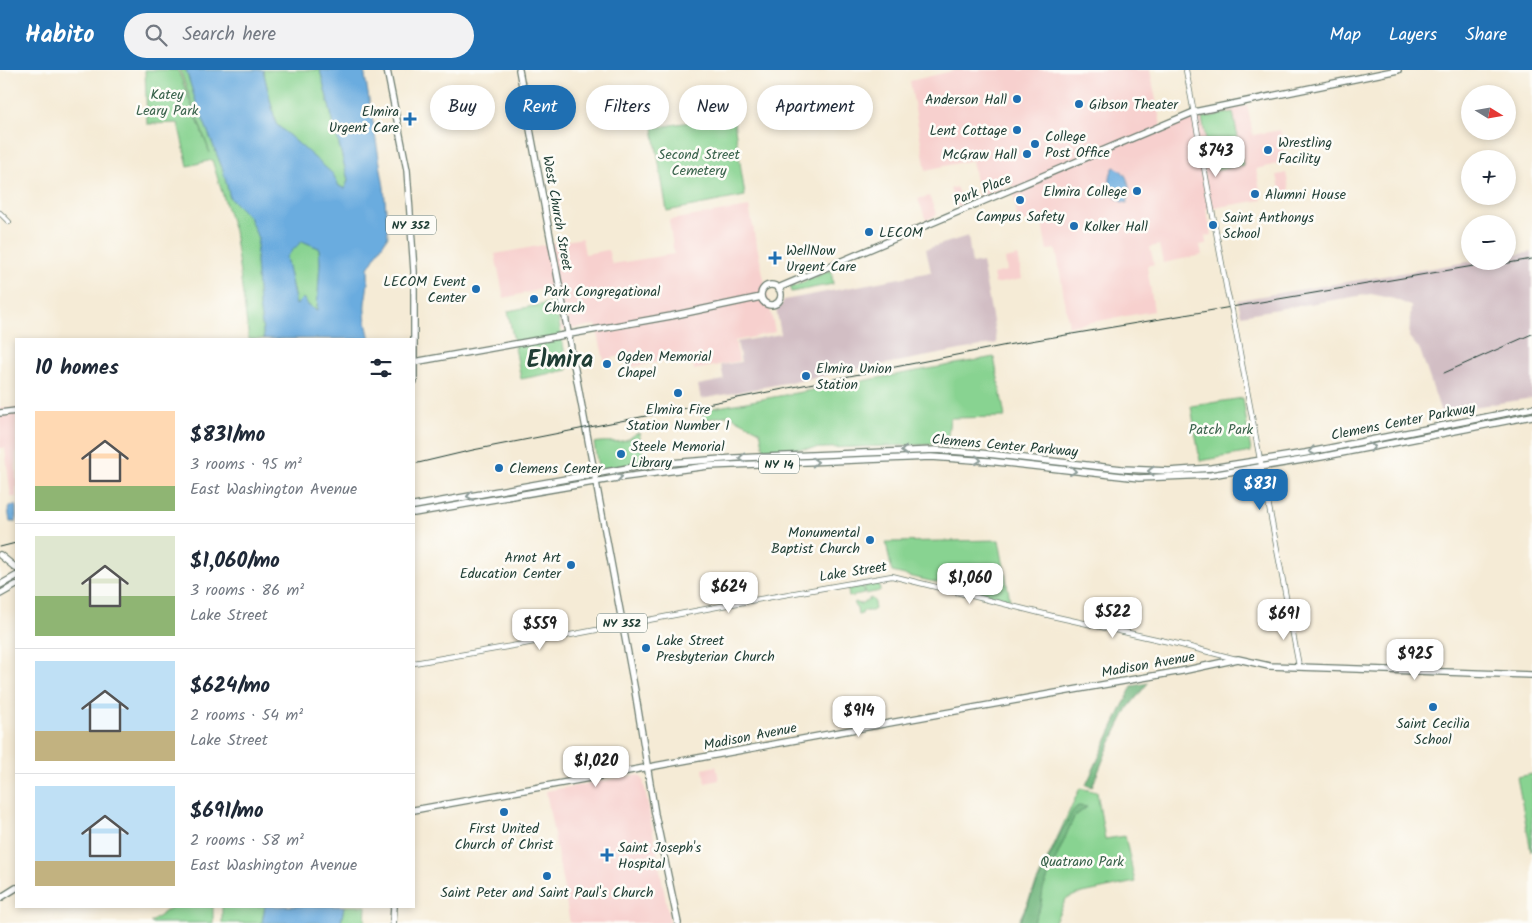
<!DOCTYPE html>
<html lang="en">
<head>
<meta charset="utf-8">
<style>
  body { margin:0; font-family:Kalam,sans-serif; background:#f2f2f3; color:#1f2937; height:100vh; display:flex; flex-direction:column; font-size:19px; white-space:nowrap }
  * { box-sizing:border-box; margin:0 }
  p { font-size:16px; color:#747a83 }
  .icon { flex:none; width:28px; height:28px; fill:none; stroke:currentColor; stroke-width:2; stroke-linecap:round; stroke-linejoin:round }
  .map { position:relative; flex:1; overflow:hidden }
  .side { position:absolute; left:15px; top:268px; width:400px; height:570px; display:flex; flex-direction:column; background:#fff; border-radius:0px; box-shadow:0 2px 8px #0003 }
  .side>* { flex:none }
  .hud { position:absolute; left:430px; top:15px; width:475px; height:45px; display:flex; gap:10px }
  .needle { width:32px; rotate:101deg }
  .fabs { position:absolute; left:1461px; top:15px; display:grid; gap:10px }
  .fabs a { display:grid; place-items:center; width:55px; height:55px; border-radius:50%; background:#fff; box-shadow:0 2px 8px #0003; font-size:25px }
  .price { position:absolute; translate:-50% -42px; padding:0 11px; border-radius:10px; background:#fff; color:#222; font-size:16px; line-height:32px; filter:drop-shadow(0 1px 2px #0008) }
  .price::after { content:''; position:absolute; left:50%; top:30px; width:15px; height:11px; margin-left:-8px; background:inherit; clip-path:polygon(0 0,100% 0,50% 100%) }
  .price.active { background:#1f6fb2; color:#fff }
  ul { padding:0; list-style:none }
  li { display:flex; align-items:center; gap:15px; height:125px; padding:0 20px }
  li+li { border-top:1px solid #e0e1e3 }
  li span { display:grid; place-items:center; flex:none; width:140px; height:100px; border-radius:0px; color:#555 }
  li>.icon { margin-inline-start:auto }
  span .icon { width:60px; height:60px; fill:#fffc; stroke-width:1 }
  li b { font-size:21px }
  h2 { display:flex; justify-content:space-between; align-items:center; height:60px; padding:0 20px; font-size:21px }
  .tag { padding:0 18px; border-radius:22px; background:#fff; box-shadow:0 2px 8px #0003; font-size:18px; line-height:45px }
  .tag.active { background:#1f6fb2; color:#fff }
  header { display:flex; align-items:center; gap:30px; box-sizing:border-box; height:70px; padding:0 25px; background:#1f6fb2; color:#fff }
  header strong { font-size:24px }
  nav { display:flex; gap:28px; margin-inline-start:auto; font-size:18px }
  .search { width:350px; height:45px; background:#f2f2f3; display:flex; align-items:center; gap:12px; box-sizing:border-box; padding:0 18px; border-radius:28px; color:#747a83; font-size:19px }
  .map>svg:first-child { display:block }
  .built { fill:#f7d0ce }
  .industrial { fill:#d2bec4 }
  .green { fill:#88d391; stroke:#548862 }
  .forest { fill:#6eb57b; stroke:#467958 }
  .water { fill:#6bacdf; stroke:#45748a; fill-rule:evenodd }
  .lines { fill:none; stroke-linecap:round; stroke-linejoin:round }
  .minor-casing { stroke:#6a7a6d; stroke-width:6 }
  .major-casing { stroke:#6a7a6d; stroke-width:8 }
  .minor { stroke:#fff; stroke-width:4.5 }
  .major { stroke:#fff; stroke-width:5.5 }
  .rail { stroke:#1f3d34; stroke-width:1 }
  .minor-bridge-casing { stroke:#6a7a6d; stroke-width:6; stroke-linecap:butt }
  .minor-bridge { stroke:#fff; stroke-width:4.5 }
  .oneway { stroke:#8f9e9a }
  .poi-dot { fill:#1f6fb2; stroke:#fdfcf7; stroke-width:2 }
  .labels { text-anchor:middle; stroke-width:5; stroke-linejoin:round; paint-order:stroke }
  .shield { fill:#fdfcf7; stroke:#62766e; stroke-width:1 }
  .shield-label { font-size:12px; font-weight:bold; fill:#1f3d34 }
  .park-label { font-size:14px; fill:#39624b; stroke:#fdfcf7 }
  .poi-label { font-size:14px; fill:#1f3d34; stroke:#fdfcf7; text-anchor:start }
  .street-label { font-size:14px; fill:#1f3d34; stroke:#fdfcf7 }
  .town-label { font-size:24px; font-weight:bold; fill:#1f3d34; stroke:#fdfcf7 }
</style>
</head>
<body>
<header>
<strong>Habito</strong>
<div class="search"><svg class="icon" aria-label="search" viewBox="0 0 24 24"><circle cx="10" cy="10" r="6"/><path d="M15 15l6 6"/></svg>Search here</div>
<nav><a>Map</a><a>Layers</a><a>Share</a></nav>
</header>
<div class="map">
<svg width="1532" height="853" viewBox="0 0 1532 853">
  <rect width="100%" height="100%" fill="#fdfcf7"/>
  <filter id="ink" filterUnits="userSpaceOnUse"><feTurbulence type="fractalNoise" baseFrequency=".02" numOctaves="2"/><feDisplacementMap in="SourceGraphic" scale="10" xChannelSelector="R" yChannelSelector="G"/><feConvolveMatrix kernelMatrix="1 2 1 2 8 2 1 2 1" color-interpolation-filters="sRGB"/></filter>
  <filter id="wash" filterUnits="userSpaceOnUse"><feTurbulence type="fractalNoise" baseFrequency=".0096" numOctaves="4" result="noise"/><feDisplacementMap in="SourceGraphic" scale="20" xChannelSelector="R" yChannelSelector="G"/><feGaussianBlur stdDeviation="1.12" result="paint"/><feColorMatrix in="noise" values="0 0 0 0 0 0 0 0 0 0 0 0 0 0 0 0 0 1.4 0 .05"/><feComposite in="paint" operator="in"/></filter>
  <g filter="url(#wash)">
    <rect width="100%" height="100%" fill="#f5ebd6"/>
    <g class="built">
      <path d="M956,0H1150L1162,60L1190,49L1247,35L1253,65L1280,60L1285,92L1256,99L1262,130L1206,139L1212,165L1205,166L1206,174L1200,175L1202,185L1163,193L1159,175L1150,177L1154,194L1147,196L1154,241L1069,256L1056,179L1047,180L1041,148L1018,153L1012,114L979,128L972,90L926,100L910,11Z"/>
      <path d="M1286,103L1290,122L1281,124L1277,105Z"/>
      <path d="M956,117L964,134L957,137L950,119Z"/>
      <path d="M929,126L937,145L926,150L918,129Z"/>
      <path d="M749,137L775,262L735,271L739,291L694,300L692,286L632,297L629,284L604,290L596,255L562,260L555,216L504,228L495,184L582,168L585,184L608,180L612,194L674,184L669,150Z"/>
      <path d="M1018,186L1022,209L995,214L993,204L1007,201L1005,189Z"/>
      <path d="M0,338H16V427H11L5,378H0Z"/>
      <path d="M716,696L719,710L705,713L703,699Z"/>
      <path d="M638,705L643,709L670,853H570L546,721Z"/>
    </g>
    <g class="industrial">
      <path d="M968,166L972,194L982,192L997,273L701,329L698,315L724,310L721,295L741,292L737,272L781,264L776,238L781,236L784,230L931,202L926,179Z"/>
      <path d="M1532,182V328L1441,342L1420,280L1409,267L1411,236L1394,229L1371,224L1241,245L1238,230L1474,191H1508V186Z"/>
    </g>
    <g class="green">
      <path d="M145,0H178L210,83L180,0H186L195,29L223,100L230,128L249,147L258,168L256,191L259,234L264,269H249L234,161L212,90L188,96L178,53L147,54Z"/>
      <path d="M263,0H320L348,110L345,119L339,116L332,104L276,54Z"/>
      <path d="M1233,42L1243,95L1212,101L1202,48Z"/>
      <path d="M733,45L745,126L667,141L653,58Z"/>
      <path d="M302,171L319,178L320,193L317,241L309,236L303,228L296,235L286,187Z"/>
      <path d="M831,200L833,214L791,222L790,218Z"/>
      <path d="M555,232L568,300L521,309L508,241Z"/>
      <path d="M994,287L1005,347L950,348L947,374L764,380L760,361L729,345L704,350L702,340Z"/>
      <path d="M1243,328L1251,382L1200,391L1191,336Z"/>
      <path d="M639,363L641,371L638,372H641L642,375L638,376L639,379L642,378L644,392L601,399L598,397L594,373C605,370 617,374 628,369C633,367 633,364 639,363Z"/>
      <path d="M999,470L1010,530L892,502L886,472Z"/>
      <path d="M879,513L880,521L865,524L864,516Z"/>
      <path d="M862,516L864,524L849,527L848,519Z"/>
      <path d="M871,528L875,532L874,534L875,539L872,541H863L862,544L858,545L857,539L854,535L855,532L860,534Z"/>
      <path d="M1532,704V781H1531L1517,707Z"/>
      <path d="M1080,718L1097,722L1105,769L1125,766L1135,812L1078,824L1066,829L1054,853H1018Z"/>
      <path d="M173,836H213V853H151V852Z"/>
      <path d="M222,836H265L262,853H222Z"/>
      <path d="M344,836H366L365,853H341Z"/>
    </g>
    <g class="forest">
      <path d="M1148,613L1128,638L1108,678L1092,717L1086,715L1132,616Z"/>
      <path d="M1078,736L1087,737L1074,747L1043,819L1041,835L1033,853H1019L1063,758C1069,751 1070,741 1078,736Z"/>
    </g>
    <g class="water">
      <path d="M186,0H263L276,54L333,104L339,116L345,119L348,110L320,0H364L384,117L388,166L368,198C369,210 367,221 365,233C364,245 367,257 370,269H264L259,234L256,191L258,168L249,147L230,128L223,100L195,29ZM302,171L319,178L320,193L317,241L309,236L303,228L296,235L286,187Z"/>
      <path d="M1114,97C1129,101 1132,121 1127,133L1122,132L1111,124C1110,115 1108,105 1114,97Z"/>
      <path d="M16,435V452H10L8,439L9,436Z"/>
      <path d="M265,836H344L341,853H262Z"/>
    </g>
  </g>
  <g filter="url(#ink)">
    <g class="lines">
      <g class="minor-casing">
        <g id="minor">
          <path d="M1186,0L1227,221"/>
          <path d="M0,143L9,152"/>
          <path d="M1232,241L1299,596"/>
          <path d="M414,593L518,575L732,534L892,506L1052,546L1178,574L1236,589"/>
        </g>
      </g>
      <g class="major-casing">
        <g id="major">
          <path d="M387,0L407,100L414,201V311"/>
          <path d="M519,0L635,621L655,744L678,853"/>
          <circle cx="771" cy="225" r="10"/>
          <path d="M778,218L1194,42L1398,0"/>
          <path d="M414,292L671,246L761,227"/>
          <path d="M0,343L16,341"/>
          <path d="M414,436L628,398L670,393L735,388L936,380L979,383L1122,399L1169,401L1211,398L1305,383L1532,338"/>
          <path d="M414,443L617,408L708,396L931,387L988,391L1139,408L1211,405L1321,387L1532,346"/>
          <path d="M0,485L16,498"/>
          <path d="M0,515L16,506"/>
          <path d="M0,524L16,515"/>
          <path d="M414,740C670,694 925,645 1182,601L1238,589L1269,596L1532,605"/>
          <path d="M0,828L16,818"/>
          <path d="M393,853L394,836"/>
        </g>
      </g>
      <use href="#minor" class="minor"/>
      <use href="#major" class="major"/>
      <g class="rail">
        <path d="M1497,195L1532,189"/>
        <path d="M1444,303L1532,264"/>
        <path d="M414,394L473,380L1007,275L1503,191"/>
        <path d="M0,477L16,473"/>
      </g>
      <g class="minor-bridge-casing">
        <path id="minor-bridge" d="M1227,221L1232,241"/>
      </g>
      <use href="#minor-bridge" class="minor-bridge"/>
    </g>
    <defs><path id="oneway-chevron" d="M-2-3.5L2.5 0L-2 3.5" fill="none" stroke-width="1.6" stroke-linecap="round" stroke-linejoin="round" transform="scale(1.25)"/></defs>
    <g class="oneway">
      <use href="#oneway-chevron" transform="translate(1372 377) rotate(-11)"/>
      <use href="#oneway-chevron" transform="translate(904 381) rotate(177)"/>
      <use href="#oneway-chevron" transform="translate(1312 381) rotate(169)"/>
      <use href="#oneway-chevron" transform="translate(742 388) rotate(177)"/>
      <use href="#oneway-chevron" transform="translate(978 390) rotate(6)"/>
      <use href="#oneway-chevron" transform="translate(815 392) rotate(-3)"/>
      <use href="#oneway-chevron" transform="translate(1073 401) rotate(7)"/>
      <use href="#oneway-chevron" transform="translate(1151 401) rotate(-180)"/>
      <use href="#oneway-chevron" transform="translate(619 407) rotate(-9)"/>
      <use href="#oneway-chevron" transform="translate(470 426) rotate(170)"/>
    </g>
  </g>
  <g class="poi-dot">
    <circle cx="1017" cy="29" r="5"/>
    <circle cx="1079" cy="34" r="5"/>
    <path d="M407.5 41.5h5v5h5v5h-5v5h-5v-5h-5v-5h5z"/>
    <circle cx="1017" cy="60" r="5"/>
    <circle cx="1035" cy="74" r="5"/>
    <circle cx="1268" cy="80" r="5"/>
    <circle cx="1027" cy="84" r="5"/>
    <circle cx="1137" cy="121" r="5"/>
    <circle cx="1255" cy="124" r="5"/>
    <circle cx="1020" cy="130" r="5"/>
    <circle cx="1213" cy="155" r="5"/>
    <circle cx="1074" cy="156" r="5"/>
    <circle cx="869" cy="162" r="5"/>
    <path d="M772.5 180.5h5v5h5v5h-5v5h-5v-5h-5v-5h5z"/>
    <circle cx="476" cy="219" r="5"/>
    <circle cx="534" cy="229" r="5"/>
    <circle cx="607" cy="294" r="5"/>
    <circle cx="806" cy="306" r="5"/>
    <circle cx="678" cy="323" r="5"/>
    <circle cx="621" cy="384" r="5"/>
    <circle cx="499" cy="398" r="5"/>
    <circle cx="870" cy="470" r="5"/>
    <circle cx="571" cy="495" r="5"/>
    <circle cx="646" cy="578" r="5"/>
    <circle cx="1433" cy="637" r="5"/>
    <circle cx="504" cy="742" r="5"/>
    <path d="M604.5 777.5h5v5h5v5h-5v5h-5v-5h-5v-5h5z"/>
    <circle cx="547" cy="806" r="5"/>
  </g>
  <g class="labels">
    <g class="shield">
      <rect x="386" y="145.5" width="50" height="19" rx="4"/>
      <rect x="759" y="384.5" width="40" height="19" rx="4"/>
      <rect x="597" y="543.5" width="50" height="19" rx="4"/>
    </g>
    <g class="shield-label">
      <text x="411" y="159">NY 352</text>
      <text x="779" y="398">NY 14</text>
      <text x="622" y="557">NY 352</text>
    </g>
    <g class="park-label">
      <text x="167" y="29">Katey<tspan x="167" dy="16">Leary Park</tspan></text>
      <text x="699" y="89">Second Street<tspan x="699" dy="16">Cemetery</tspan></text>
      <text x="1221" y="364">Patch Park</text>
      <text x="1082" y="796">Quatrano Park</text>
    </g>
    <g class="poi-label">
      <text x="1007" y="34" text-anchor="end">Anderson Hall</text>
      <text x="1089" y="39">Gibson Theater</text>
      <text x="399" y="46" text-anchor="end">Elmira<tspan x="399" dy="16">Urgent Care</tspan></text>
      <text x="1007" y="65" text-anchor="end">Lent Cottage</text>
      <text x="1045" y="71">College<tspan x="1045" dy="16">Post Office</tspan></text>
      <text x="1278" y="77">Wrestling<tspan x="1278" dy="16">Facility</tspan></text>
      <text x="1017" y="89" text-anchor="end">McGraw Hall</text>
      <text x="1127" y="126" text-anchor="end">Elmira College</text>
      <text x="1265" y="129">Alumni House</text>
      <text x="1020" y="151" text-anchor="middle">Campus Safety</text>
      <text x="1223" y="152">Saint Anthonys<tspan x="1223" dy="16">School</tspan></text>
      <text x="1084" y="161">Kolker Hall</text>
      <text x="879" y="167">LECOM</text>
      <text x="786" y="185">WellNow<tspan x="786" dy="16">Urgent Care</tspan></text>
      <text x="466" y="216" text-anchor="end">LECOM Event<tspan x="466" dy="16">Center</tspan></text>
      <text x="544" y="226">Park Congregational<tspan x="544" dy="16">Church</tspan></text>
      <text x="617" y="291">Ogden Memorial<tspan x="617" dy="16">Chapel</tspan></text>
      <text x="816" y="303">Elmira Union<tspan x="816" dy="16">Station</tspan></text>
      <text x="678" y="344" text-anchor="middle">Elmira Fire<tspan x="678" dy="16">Station Number 1</tspan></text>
      <text x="631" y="381">Steele Memorial<tspan x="631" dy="16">Library</tspan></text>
      <text x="509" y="403">Clemens Center</text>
      <text x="860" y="467" text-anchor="end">Monumental<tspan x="860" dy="16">Baptist Church</tspan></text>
      <text x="561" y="492" text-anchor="end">Arnot Art<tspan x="561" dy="16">Education Center</tspan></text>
      <text x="656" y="575">Lake Street<tspan x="656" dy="16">Presbyterian Church</tspan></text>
      <text x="1433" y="658" text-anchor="middle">Saint Cecilia<tspan x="1433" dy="16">School</tspan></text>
      <text x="504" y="763" text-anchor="middle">First United<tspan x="504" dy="16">Church of Christ</tspan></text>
      <text x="618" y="782">Saint Joseph's<tspan x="618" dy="16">Hospital</tspan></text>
      <text x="547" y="827" text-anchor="middle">Saint Peter and Saint Paul's Church</text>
    </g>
    <g class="street-label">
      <text transform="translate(982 119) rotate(-23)" y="5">Park Place</text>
      <text transform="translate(558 143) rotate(80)" y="5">West Church Street</text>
      <text transform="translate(1403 351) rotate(-11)" y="5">Clemens Center Parkway</text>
      <text transform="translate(1005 375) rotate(5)" y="5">Clemens Center Parkway</text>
      <text transform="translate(853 501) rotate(-9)" y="5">Lake Street</text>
      <text transform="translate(1148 594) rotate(-10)" y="5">Madison Avenue</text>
      <text transform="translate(750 666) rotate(-11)" y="5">Madison Avenue</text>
    </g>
    <g class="town-label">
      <text x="560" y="297">Elmira</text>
    </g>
  </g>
</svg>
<div class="fabs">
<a><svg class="needle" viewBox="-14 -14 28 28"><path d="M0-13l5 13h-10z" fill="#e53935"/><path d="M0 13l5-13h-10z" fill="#747a83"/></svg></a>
<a>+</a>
<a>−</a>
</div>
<b class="price" style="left:1216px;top:108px">$743</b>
<b class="price active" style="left:1260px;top:441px">$831</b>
<b class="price" style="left:970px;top:535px">$1,060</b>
<b class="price" style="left:729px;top:544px">$624</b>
<b class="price" style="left:1113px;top:569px">$522</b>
<b class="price" style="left:1284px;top:571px">$691</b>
<b class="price" style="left:540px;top:581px">$559</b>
<b class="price" style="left:1415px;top:611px">$925</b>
<b class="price" style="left:859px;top:668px">$914</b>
<b class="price" style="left:596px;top:718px">$1,020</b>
<div class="hud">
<a class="tag">Buy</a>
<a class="tag active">Rent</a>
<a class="tag">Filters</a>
<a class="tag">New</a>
<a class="tag">Apartment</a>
</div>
<section class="side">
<h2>10 homes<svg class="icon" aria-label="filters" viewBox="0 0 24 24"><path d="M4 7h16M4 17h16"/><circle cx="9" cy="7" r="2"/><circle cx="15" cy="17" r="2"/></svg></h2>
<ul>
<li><span style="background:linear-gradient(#ffd9b3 75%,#8fb573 0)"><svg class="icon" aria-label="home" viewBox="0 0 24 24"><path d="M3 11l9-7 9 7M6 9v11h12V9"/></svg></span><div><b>$831/mo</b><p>3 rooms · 95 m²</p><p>East Washington Avenue</p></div></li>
<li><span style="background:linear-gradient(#dfe7d0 60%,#8fb573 0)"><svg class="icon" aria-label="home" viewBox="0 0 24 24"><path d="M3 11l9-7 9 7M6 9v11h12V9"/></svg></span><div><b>$1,060/mo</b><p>3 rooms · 86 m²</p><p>Lake Street</p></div></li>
<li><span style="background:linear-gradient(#bfe0f5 70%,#c2b280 0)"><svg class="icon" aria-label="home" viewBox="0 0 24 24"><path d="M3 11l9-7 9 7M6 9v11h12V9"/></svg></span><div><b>$624/mo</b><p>2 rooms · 54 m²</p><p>Lake Street</p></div></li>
<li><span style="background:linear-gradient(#bfe0f5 75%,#c2b280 0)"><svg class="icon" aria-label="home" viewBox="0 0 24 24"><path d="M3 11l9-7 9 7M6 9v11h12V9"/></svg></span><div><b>$691/mo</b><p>2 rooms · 58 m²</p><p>East Washington Avenue</p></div></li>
</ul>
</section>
</div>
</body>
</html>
